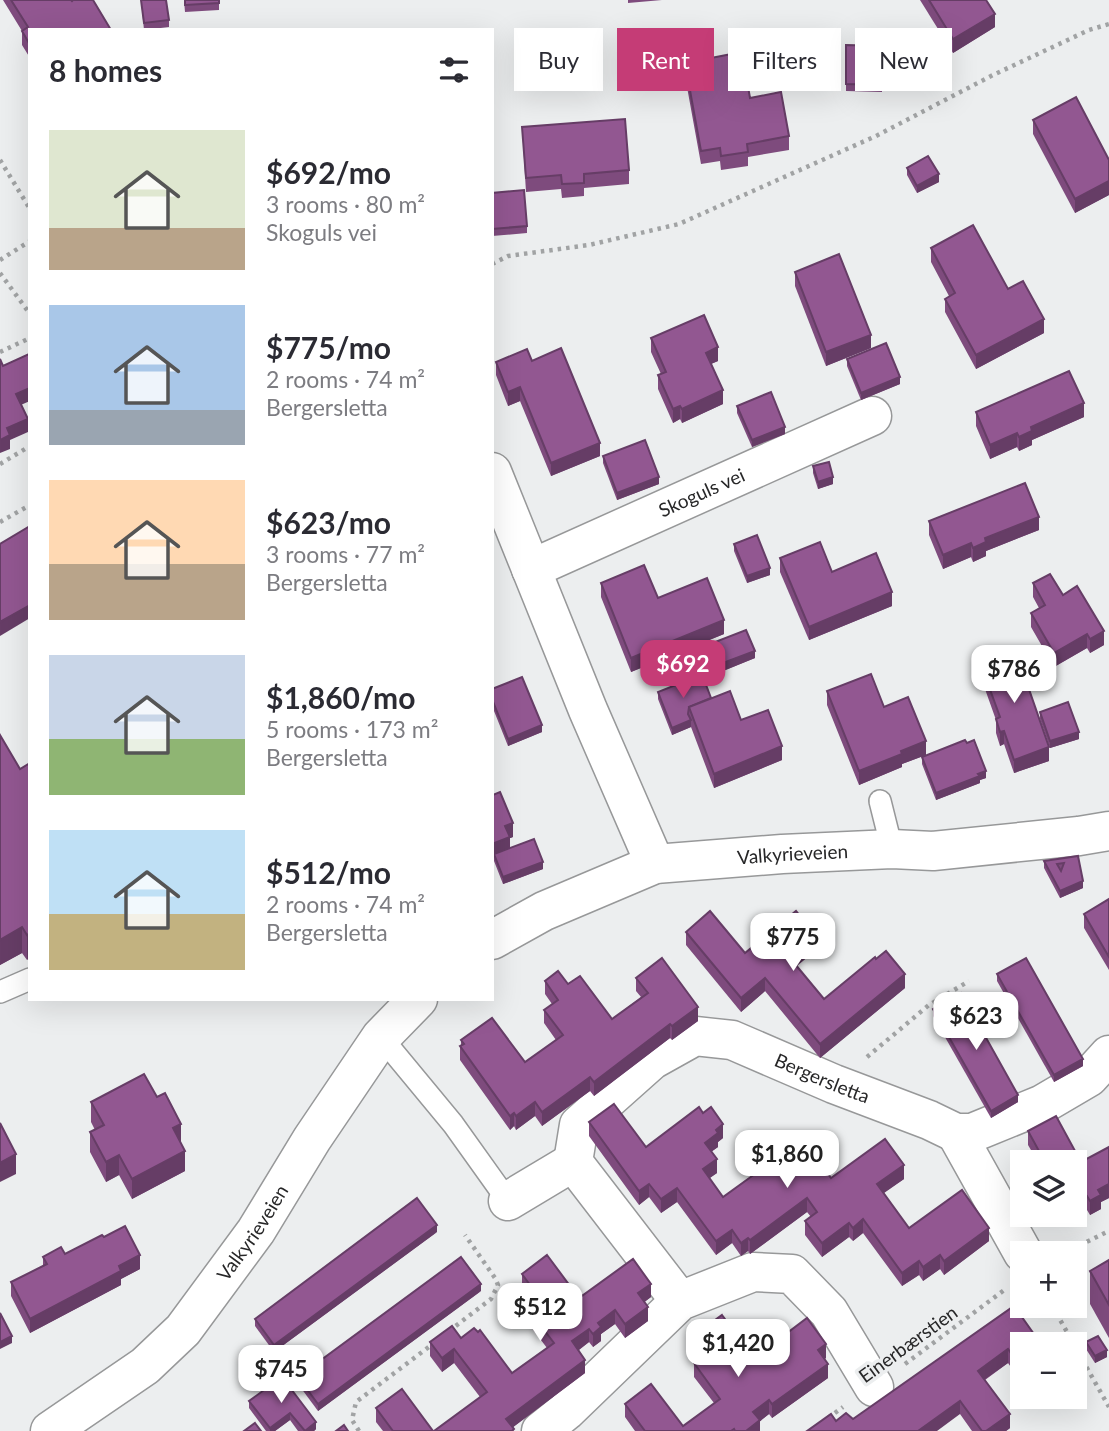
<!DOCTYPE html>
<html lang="en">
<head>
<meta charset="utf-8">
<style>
  body { margin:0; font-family:Lato,sans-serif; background:#f2f2f3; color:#2b2b33; height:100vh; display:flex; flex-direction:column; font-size:26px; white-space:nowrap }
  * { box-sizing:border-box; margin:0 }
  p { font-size:23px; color:#7c7c81 }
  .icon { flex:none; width:38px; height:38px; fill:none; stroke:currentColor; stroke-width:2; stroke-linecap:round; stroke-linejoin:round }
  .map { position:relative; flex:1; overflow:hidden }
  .sheet { position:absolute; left:28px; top:28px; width:466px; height:973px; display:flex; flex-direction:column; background:#fff; border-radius:0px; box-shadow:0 7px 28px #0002 }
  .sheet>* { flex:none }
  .hud { position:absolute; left:514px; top:28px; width:488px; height:63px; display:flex; gap:14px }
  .tools { position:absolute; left:1010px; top:1150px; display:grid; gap:14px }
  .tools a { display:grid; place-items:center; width:77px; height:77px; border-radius:0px; background:#fff; box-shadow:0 7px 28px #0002; font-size:35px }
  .price { position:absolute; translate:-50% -60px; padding:0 16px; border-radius:14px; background:#fff; color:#222; font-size:23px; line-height:46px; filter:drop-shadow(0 2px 4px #0008) }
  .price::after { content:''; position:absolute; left:50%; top:42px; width:21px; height:16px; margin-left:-10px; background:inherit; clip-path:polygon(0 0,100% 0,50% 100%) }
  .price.active { background:#c53c76; color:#fff }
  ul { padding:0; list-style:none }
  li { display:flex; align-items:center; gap:21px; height:175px; padding:0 21px }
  li span { display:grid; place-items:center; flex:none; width:196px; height:140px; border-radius:0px; color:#555 }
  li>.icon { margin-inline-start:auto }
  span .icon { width:84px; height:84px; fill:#fffc; stroke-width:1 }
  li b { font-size:30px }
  h2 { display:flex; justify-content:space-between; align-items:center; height:84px; padding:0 21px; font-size:30px }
  .pill { padding:0 24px; border-radius:0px; background:#fff; box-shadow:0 7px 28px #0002; font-size:24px; line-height:63px }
  .pill.active { background:#c53c76; color:#fff }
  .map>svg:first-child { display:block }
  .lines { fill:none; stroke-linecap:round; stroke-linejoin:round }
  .lane-casing { stroke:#979899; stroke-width:24 }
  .street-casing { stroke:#979899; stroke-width:41 }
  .path { stroke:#a1a3a4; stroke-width:4.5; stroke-dasharray:3.5 5; stroke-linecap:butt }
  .lane { stroke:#fff; stroke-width:21 }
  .street { stroke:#fff; stroke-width:38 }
  .wall { fill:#7e4b7d }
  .shaded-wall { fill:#663d66 }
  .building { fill:#925791; stroke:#663d66; stroke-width:2; fill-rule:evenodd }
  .labels { text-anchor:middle; stroke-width:7; stroke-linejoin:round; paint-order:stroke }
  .street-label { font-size:19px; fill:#272728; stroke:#eceeef }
</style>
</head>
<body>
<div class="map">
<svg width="1109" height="1431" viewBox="0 0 1109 1431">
  <rect width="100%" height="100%" fill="#eceeef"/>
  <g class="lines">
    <g class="lane-casing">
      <g id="lane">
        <path d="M880,801L892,849"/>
        <path d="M0,992L30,979"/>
        <path d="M381,1037L453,1124L508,1201"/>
      </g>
    </g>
    <g class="street-casing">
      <g id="street">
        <path d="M492,472L588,710L655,864"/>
        <path id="s1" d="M531,569L872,416"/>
        <path id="s2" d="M492,940L544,911L655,864L782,854L892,849L933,851L1079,836L1109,831"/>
        <path d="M956,1133L1023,1253"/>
        <path d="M508,1201L573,1162"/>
        <path id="s3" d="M680,1301L573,1162L579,1125L652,1060L695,1036L732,1040L834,1084L929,1120L956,1133H972L1043,1104L1089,1077L1109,1055"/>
        <path id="s4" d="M50,1431L145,1366L183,1330L256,1231L312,1139L381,1037L418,999"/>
        <path d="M541,1431L566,1411L680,1301L753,1272L792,1274L829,1312L874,1387"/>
      </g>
    </g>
    <g class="path">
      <path d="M0,160L30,209"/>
      <path d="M0,260L30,241"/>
      <path d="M492,264L508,256L589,245L679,224L876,136L993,75L1089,30L1109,24"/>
      <path d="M0,273L30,314"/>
      <path d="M0,352L30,338"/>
      <path d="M0,464L30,446"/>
      <path d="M0,522L30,505"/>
      <path d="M867,1057L929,1005L969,981"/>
      <path d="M1064,1253L1109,1231"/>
      <path d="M1052,1306L1074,1344"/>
      <path d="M449,1331L491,1299L498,1285L495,1278L465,1235"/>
      <path d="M1074,1345L1109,1407"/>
      <path d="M905,1364L1007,1288"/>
      <path d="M828,1418L843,1407"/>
      <path d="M359,1431L352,1420L356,1402L434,1343"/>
    </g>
    <use href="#lane" class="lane"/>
    <use href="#street" class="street"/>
  </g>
  <g class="wall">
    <path d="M3,0H71L30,30V58L22,45V31Z"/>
    <path d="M141,0L169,20V27L144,30Z"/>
    <path d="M184,0H219V10L185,12Z"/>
    <path d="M628,0H662L628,3Z"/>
    <path d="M920,0H986L995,27L953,53Z"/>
    <path d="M846,45L883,46L882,92L846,91Z"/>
    <path d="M685,63L750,98L789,136V150L748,157V166L721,170L720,161L701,164L685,76Z"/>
    <path d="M1033,120L1109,160V195L1075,213L1033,134Z"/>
    <path d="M522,127L629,170V184L584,188V196L562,198L561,189L526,192Z"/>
    <path d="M907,168L939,182L917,193L907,175Z"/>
    <path d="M492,193L527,226V233L492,236Z"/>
    <path d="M931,248L1044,333L976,369L945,312V299L949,296L931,262Z"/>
    <path d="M795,272L871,348L826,366L795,286Z"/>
    <path d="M651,338L718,361L711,364L723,404L682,423L680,419L673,423L658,389V375L661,374L651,352Z"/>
    <path d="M847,359L900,384L861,400L847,366Z"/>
    <path d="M532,361L600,456L551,476L520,401L508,406L496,375V362Z"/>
    <path d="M737,406L785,434L752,447L737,413Z"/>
    <path d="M976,412L1084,417L1032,440V445L1019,451L1017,447L990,459L976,426Z"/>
    <path d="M603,456L659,484L617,500L603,463Z"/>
    <path d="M813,466L833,484L818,489L813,473Z"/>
    <path d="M929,521L1039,530L986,551V556L973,562L971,557L943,569L929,535Z"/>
    <path d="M734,544L770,575L747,583L734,551Z"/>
    <path d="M780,558L832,572L892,606L809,640L780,572Z"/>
    <path d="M601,583L658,598L724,634L631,672L601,597Z"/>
    <path d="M1033,583L1063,595L1104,645L1090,653L1087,648L1054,667L1031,627V613L1039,608L1033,597Z"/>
    <path d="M715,642L755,658L723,671L715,649Z"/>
    <path d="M980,662L1049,761L1014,773L1004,744L1000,746L996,733V720L980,675Z"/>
    <path d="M694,681L711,698L741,720L782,760L714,788L691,727L672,735L658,699V692Z"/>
    <path d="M492,689L542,732L508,746L492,706Z"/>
    <path d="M827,691L884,707L926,755L902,764V767L859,785L827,705Z"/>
    <path d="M1040,712L1079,739L1050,748L1040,719Z"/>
    <path d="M0,735L20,769L30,763L27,960L22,953L0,965Z"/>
    <path d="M922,757L986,778L980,780V783L936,800L922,764Z"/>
    <path d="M492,793L513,837L510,838V848L543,869L503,884L494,861Z"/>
    <path d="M1078,856L1083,888L1060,898L1044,868V861Z"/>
    <path d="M1109,899V970L1084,928V914Z"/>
    <path d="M686,932L745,953L816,950L797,966L824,999L905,988L820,1058L765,991L741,1012L686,945Z"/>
    <path d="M997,974L1083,1066L1054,1082L997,981Z"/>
    <path d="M636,978L698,1021L672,1040L670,1038L594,1096L590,1091L542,1126L535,1116L516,1130L514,1126L510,1130L460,1060V1046L461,1045V1040L525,1062L556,1040L544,1023V1010L552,1004L545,994V981L568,984L612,1019L641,997L636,991Z"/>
    <path d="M933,1009L1018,1102L991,1118L933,1016Z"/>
    <path d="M91,1102L181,1144L185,1171L132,1199L119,1175L106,1182L90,1152V1132L95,1130L91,1122Z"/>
    <path d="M703,1113L723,1138L718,1142V1147L711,1152L717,1173L709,1178L723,1197L774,1159V1154L831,1178L904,1179L883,1193L909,1228L989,1241L944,1275L940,1269L923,1281L919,1275L902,1286L863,1233L853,1241L849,1237L822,1257L805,1235V1221L811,1217L807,1212L750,1254L748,1251L741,1256L732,1243L716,1255L677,1202L661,1213L649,1197L639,1205L589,1136V1122L646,1147Z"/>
    <path d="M1056,1116L1081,1162L1109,1147V1198L1101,1202V1209L1090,1215L1087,1210L1069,1220L1067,1214H1074V1162H1038L1028,1145V1131Z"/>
    <path d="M437,1232L274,1352L255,1326V1319Z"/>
    <path d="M104,1237L140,1269L121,1279V1285L30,1333L11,1296V1282L43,1266V1257L65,1254Z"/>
    <path d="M1109,1260V1338L1090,1304V1271Z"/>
    <path d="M522,1274L579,1298L651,1297L644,1302L648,1321L625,1338L615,1324L601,1334V1341L593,1347L589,1342L579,1350L585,1373L513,1427L514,1431L480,1397L454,1363L442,1372L430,1356V1342L461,1338L512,1373L547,1348L525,1319V1305L532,1300L522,1287Z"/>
    <path d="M481,1291L318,1411L298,1384V1377Z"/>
    <path d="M1014,1306L1041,1344L1018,1377L1008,1363L985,1380L1010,1428L1006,1431H972L960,1414L836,1421L853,1419Z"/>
    <path d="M696,1334L754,1358H826L824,1359L828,1378L772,1418L769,1414L760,1421V1431H635L625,1417V1404L683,1426L714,1403L694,1377V1363L702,1357L696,1348Z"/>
    <path d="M1086,1342L1107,1357L1095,1363L1086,1349Z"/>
    <path d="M282,1377L316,1429L314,1431H298L290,1420L275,1431H266L249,1408V1401Z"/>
    <path d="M376,1408L433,1431H383L376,1422Z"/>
  </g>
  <g class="shaded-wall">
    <path d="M995,14V27L953,53V39Z"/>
    <path d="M939,174V182L917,193V186Z"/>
    <path d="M1109,181V195L1075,213V199Z"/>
    <path d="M1044,319V333L976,369V355Z"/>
    <path d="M871,335V348L826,366V352Z"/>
    <path d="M718,347V361L706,366V353Z"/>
    <path d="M900,377V384L861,400V393Z"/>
    <path d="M520,387V401L508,406V392Z"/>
    <path d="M30,388V401L16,407V394Z"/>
    <path d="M723,390V404L682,423V409Z"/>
    <path d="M1084,403V417L1032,440V445L1019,451V437L1031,427Z"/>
    <path d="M680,406V419L673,423V409Z"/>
    <path d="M28,419V432L10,440V449L0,453V440L7,428Z"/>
    <path d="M785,427V434L752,447V440Z"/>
    <path d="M1017,433V447L990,459V445Z"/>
    <path d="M600,443V456L551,476V463Z"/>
    <path d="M659,477V484L617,500V493Z"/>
    <path d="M833,477V484L818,489V482Z"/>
    <path d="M1039,517V530L986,551V556L973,562V548L985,538Z"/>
    <path d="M971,543V557L943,569V555Z"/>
    <path d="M770,568V575L747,583V576Z"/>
    <path d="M892,592V606L809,640V627Z"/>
    <path d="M30,605V618L0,636V622Z"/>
    <path d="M724,620V634L631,672V658Z"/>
    <path d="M1104,631V645L1090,653V639Z"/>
    <path d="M1087,634V648L1054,667V653Z"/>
    <path d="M755,651V658L723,671V663Z"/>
    <path d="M691,720V727L672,735V728Z"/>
    <path d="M542,725V732L508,746V739Z"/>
    <path d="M1004,731V744L1000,746V732Z"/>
    <path d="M1079,732V739L1050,748V741Z"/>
    <path d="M926,741V755L902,764V767L859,785V771L901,751Z"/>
    <path d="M782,746V760L714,788V774Z"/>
    <path d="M1049,747V761L1014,773V760Z"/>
    <path d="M986,771V778L980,780V783L936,800V793Z"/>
    <path d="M513,823V837L510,838V850L492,858V844L505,826Z"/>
    <path d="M543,862V869L503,884V877Z"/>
    <path d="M1083,881V888L1060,898V891Z"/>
    <path d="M22,927V953L0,965V940Z"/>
    <path d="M30,933V958L27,960V935Z"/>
    <path d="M816,936V950L790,971V958Z"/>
    <path d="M905,974V988L820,1058V1044Z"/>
    <path d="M765,978V991L741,1012V998Z"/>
    <path d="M698,1007V1021L672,1040V1026Z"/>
    <path d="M670,1024V1038L594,1096V1082Z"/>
    <path d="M1083,1059V1066L1054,1082V1075Z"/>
    <path d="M590,1077V1091L542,1126V1112Z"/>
    <path d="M1018,1095V1102L991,1118V1111Z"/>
    <path d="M535,1102V1116L516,1130V1116Z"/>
    <path d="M514,1113V1126L510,1130V1116Z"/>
    <path d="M181,1124V1144L173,1148V1128Z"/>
    <path d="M723,1124V1138L718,1142V1147L705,1156V1143L716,1130Z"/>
    <path d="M185,1151V1171L132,1199V1179Z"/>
    <path d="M16,1154V1174L0,1182V1163Z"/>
    <path d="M119,1155V1175L106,1182V1162Z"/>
    <path d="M717,1159V1173L703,1183V1169Z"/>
    <path d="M904,1165V1179L877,1198V1184Z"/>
    <path d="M649,1184V1197L639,1205V1191Z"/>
    <path d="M1109,1184V1198L1101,1202V1209L1090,1215V1201L1098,1190Z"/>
    <path d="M677,1188V1202L661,1213V1199Z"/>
    <path d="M1087,1196V1210L1069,1220V1214H1074V1203Z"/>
    <path d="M807,1198V1212L750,1254V1240Z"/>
    <path d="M863,1219V1233L853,1241V1228Z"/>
    <path d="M849,1223V1237L822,1257V1243Z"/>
    <path d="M437,1225V1232L274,1352V1345Z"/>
    <path d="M989,1228V1241L944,1275V1261Z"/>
    <path d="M732,1230V1243L716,1255V1241Z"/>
    <path d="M748,1238V1251L741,1256V1243Z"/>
    <path d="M140,1255V1269L121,1279V1285L30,1333V1319L119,1266Z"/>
    <path d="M940,1255V1269L923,1281V1267Z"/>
    <path d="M919,1261V1275L902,1286V1273Z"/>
    <path d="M481,1284V1291L318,1411V1404Z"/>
    <path d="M651,1284V1297L638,1307V1293Z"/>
    <path d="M648,1307V1321L625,1338V1324Z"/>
    <path d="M615,1310V1324L601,1334V1341L593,1347V1334L598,1323Z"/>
    <path d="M589,1329V1342L572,1355V1341Z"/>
    <path d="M12,1336V1343L0,1349V1342Z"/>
    <path d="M826,1344V1358L818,1364V1350Z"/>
    <path d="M454,1349V1363L442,1372V1358Z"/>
    <path d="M1008,1349V1363L978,1384V1371Z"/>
    <path d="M1107,1350V1357L1095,1363V1356Z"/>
    <path d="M585,1360V1373L508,1431L506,1419Z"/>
    <path d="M1022,1360V1374L1018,1377V1363Z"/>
    <path d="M828,1364V1378L772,1418V1404Z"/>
    <path d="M769,1400V1414L760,1421V1431H746L753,1412Z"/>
    <path d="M960,1401V1414L937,1431H918Z"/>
    <path d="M290,1413V1420L275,1431H270V1428Z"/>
    <path d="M1010,1414V1428L1006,1431H986Z"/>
    <path d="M316,1422V1429L314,1431H305Z"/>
  </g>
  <g class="building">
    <path d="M11,0H71L72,1L73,0H93L111,30H30V45L22,31L28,27Z"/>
    <path d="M141,0H166L169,20L144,23Z"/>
    <path d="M185,0H219V3L185,5Z"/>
    <path d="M929,0H986L995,14L953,39Z"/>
    <path d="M846,45L883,46L882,85L846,84Z"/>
    <path d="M742,52L750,98L781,92L789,136L747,144L748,152L721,156L720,148L701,151L685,63Z"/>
    <path d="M1076,97L1109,160V181L1075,199L1033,120Z"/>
    <path d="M625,119L629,170L584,174V183L562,184L561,175L526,178L522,127Z"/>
    <path d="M928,156L939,174L917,186L907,168Z"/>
    <path d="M524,190L527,226L492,229V193Z"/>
    <path d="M973,225L1008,289L1023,281L1044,319L976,355L945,299L955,293L931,248Z"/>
    <path d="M839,254L871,335L826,352L795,272Z"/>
    <path d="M704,315L718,347L706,353L723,390L682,409L680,406L673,409L658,375L666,372L651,338Z"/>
    <path d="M886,343L900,377L861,393L847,359Z"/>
    <path d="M561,348L600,443L551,463L520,387L508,392L496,362L527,349L532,361Z"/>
    <path d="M29,354L30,356V388L16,394L28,419L7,428L10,435L0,440V359L3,366Z"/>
    <path d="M1069,371L1084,403L1031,427L1032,431L1019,437L1017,433L990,445L976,412Z"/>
    <path d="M771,392L785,427L752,440L737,406Z"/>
    <path d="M645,440L659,477L617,493L603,456Z"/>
    <path d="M829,462L833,477L818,482L813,466Z"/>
    <path d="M1025,483L1039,517L985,538L986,542L973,548L971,543L943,555L929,521Z"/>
    <path d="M30,526V605L0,622V544Z"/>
    <path d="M757,535L770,568L747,576L734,544Z"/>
    <path d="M820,542L832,572L876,553L892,592L809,627L780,558Z"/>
    <path d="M644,565L658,598L707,578L724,620L631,658L601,583Z"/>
    <path d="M1050,574L1063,595L1077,586L1104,631L1090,639L1087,634L1054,653L1031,613L1045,605L1033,583Z"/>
    <path d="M746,630L755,651L723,663L715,642Z"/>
    <path d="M1015,649L1049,747L1014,760L1004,731L1000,732L996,719L1000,717L980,662Z"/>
    <path d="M871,674L884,707L908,697L926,741L901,751L902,754L859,771L827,691Z"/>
    <path d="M522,677L542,725L508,739L492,699V689Z"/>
    <path d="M703,677L711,698L689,707L688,714L691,720L672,728L658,692L693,678L694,681Z"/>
    <path d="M730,691L741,720L768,710L782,746L714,774L689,707Z"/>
    <path d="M1068,702L1079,732L1050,741L1040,712Z"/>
    <path d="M0,735L20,769L30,763V933L27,935L22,927L0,940Z"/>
    <path d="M965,740L967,743L974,740L986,771L978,774L980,776L936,793L922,757Z"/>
    <path d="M500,792L513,823L505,826L510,837L492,844V793L493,795Z"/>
    <path d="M534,839L543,862L503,877L494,854Z"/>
    <path d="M1078,856L1083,881L1060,891L1044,861ZM1064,863L1061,871L1057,864Z"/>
    <path d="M1109,899V957L1084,914Z"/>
    <path d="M710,911L745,953L796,911L816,936L790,958L824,999L875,957L876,959L886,951L905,974L820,1044L765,978L741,998L686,932Z"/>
    <path d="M662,958L698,1007L672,1026L670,1024L594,1082L590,1077L542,1112L535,1102L516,1116L514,1113L510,1116L460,1046L464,1044L461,1040L492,1018L525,1062L563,1035L544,1010L558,1000L545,981L558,971L568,984L580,976L612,1019L648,993L636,978Z"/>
    <path d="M1026,958L1083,1059L1054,1075L997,974Z"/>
    <path d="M961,993L1018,1095L991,1111L933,1009Z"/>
    <path d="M144,1074L157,1097L165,1093L181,1124L173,1128L185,1151L132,1179L119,1155L106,1162L90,1132L104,1125L91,1102Z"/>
    <path d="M614,1104L646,1147L699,1107L703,1113L711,1107L723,1124L716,1130L718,1133L705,1143L717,1159L703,1169L723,1197L777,1158L774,1154L800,1135L831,1178L885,1139L904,1165L877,1184L909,1228L962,1190L989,1228L944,1261L940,1255L923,1267L919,1261L902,1273L863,1219L853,1228L849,1223L822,1243L805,1221L817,1212L807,1198L750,1240L748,1238L741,1243L732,1230L716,1241L677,1188L661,1199L649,1184L639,1191L589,1122Z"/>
    <path d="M1056,1116L1081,1162L1109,1147V1184L1098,1190L1101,1195L1090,1201L1087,1196L1074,1203V1162H1045L1028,1131Z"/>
    <path d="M0,1123L16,1154L0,1163Z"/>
    <path d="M417,1198L437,1225L274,1345L255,1319Z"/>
    <path d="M125,1226L140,1255L119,1266L121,1271L30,1319L11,1282L47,1264L43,1257L61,1247L65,1254L102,1235L104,1237Z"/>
    <path d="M547,1255L579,1298L633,1259L651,1284L638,1293L648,1307L625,1324L615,1310L598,1323L601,1327L593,1334L589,1329L572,1341L585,1360L506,1419L514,1429L512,1431H434L487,1392L454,1349L442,1358L430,1342L452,1326L461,1338L474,1328L478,1332L480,1330L512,1373L554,1343L525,1305L538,1296L522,1274Z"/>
    <path d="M461,1257L481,1284L318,1404L298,1377Z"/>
    <path d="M1109,1260V1305L1090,1271Z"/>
    <path d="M1014,1306L1041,1344H1022V1360L1018,1363L1008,1349L978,1371L1010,1414L986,1431H982L960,1401L918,1431H807L831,1414L836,1421L846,1413L853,1419Z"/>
    <path d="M0,1313L12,1336L0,1342Z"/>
    <path d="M722,1315L754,1358L807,1318L826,1344L818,1350L828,1364L772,1404L769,1400L753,1412L760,1420L746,1431H735L734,1429L731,1431H645L625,1404L651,1384L683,1426L720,1399L694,1363L709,1352L696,1334Z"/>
    <path d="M1098,1336L1107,1350L1095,1356L1086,1342Z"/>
    <path d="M282,1377L316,1422L305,1431L290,1413L270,1428L249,1401Z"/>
    <path d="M402,1389L433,1431H393L376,1408Z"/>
    <path d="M255,1423L261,1431H244Z"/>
    <path d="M344,1425L348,1431H336Z"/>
  </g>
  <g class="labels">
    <g class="street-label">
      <text dy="7" stroke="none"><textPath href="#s1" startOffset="187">Skoguls vei</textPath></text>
      <text dy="7" stroke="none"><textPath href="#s2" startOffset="318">Valkyrieveien</textPath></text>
      <text dy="7" stroke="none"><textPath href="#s3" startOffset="495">Bergersletta</textPath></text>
      <text dy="7" stroke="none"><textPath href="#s4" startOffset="287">Valkyrieveien</textPath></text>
      <text transform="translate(908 1344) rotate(-36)" y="7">Einerbærstien</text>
    </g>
  </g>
</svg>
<div class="tools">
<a><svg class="icon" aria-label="layers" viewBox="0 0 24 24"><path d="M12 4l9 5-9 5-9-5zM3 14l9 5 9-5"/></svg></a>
<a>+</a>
<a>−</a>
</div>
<b class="price active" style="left:683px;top:700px">$692</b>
<b class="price" style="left:1014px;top:705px">$786</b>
<b class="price" style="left:793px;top:973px">$775</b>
<b class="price" style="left:976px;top:1052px">$623</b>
<b class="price" style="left:787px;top:1190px">$1,860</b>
<b class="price" style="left:540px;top:1343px">$512</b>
<b class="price" style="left:738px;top:1379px">$1,420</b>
<b class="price" style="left:281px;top:1405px">$745</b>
<div class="hud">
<a class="pill">Buy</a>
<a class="pill active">Rent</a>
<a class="pill">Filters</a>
<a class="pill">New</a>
</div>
<section class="sheet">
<h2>8 homes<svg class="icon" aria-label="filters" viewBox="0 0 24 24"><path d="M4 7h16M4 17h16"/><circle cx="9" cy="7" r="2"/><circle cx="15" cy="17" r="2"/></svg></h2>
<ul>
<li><span style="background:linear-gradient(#dfe7d0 70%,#b9a48a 0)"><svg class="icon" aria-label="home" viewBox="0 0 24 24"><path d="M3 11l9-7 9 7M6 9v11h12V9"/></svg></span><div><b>$692/mo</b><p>3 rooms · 80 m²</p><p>Skoguls vei</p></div></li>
<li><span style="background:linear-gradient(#a9c7e8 75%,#9aa5b1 0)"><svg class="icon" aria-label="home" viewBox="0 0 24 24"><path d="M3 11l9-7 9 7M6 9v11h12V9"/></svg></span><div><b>$775/mo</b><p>2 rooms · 74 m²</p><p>Bergersletta</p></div></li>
<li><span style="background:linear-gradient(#ffd9b3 60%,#b9a48a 0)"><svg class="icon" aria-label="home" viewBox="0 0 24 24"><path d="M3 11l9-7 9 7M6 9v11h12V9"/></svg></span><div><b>$623/mo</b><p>3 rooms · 77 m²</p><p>Bergersletta</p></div></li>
<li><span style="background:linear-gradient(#c9d6e8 60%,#8fb573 0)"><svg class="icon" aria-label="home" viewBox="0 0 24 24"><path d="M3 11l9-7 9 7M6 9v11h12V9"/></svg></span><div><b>$1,860/mo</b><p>5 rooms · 173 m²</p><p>Bergersletta</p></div></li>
<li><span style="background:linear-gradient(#bfe0f5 60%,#c2b280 0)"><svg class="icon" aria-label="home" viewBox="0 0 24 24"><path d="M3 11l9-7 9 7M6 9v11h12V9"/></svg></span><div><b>$512/mo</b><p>2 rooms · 74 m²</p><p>Bergersletta</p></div></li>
</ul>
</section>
</div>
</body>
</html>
